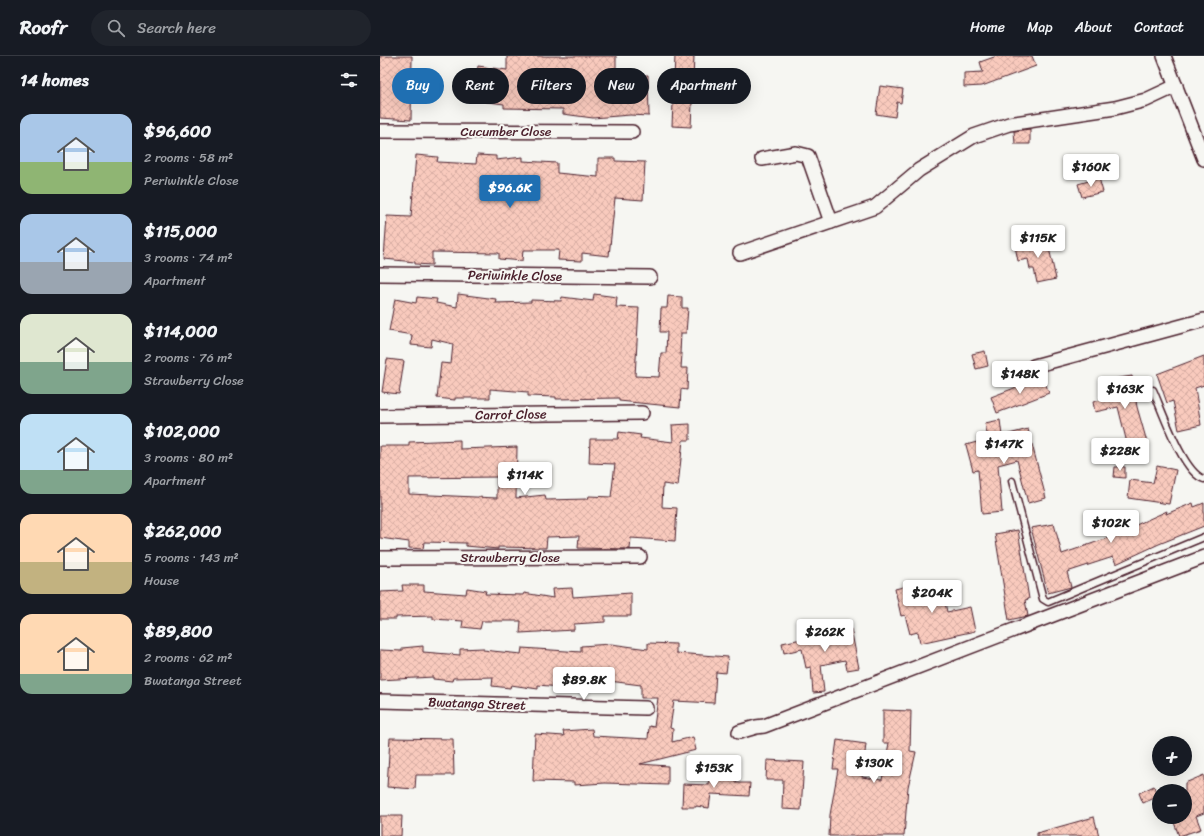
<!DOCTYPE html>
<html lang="en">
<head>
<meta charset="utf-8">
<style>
  body { margin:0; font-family:Sriracha,sans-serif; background:#20242c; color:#f1f3f6; height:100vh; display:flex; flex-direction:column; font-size:15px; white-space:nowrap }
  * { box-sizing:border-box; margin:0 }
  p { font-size:13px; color:#9ea1a6 }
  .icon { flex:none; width:22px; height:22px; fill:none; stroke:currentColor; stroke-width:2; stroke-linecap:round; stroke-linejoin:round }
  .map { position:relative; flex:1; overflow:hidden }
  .side { display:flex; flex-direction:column; background:#171b24; width:380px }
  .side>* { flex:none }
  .banner { position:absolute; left:12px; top:12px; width:380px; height:36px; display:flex; gap:8px }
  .fabs { position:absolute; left:772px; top:680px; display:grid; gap:8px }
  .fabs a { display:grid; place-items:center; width:40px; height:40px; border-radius:50%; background:#171b24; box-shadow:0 4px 16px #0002; font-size:20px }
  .price { position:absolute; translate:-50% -34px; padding:0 9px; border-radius:4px; background:#fff; color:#222; font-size:13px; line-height:26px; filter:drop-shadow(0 1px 2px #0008) }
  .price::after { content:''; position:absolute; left:50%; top:24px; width:12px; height:9px; margin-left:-6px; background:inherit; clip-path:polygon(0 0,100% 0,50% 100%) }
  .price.current { background:#1f6fb2; color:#fff }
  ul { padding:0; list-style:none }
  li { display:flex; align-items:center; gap:12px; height:100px; padding:0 20px }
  li span { display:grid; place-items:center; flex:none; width:112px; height:80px; border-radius:12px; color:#555 }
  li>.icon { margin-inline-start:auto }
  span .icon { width:48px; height:48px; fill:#fffc; stroke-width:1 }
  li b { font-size:17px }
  h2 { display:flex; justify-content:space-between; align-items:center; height:48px; padding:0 20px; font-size:17px }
  .tag { padding:0 14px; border-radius:18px; background:#171b24; box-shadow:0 4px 16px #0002; font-size:14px; line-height:36px }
  .tag.current { background:#1f6fb2; color:#fff }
  header { display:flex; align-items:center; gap:24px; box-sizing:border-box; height:56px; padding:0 20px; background:#171b24; border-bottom:1px solid #363941 }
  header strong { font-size:19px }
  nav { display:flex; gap:22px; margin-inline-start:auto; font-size:14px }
  .search { width:280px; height:36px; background:#20242c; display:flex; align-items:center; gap:10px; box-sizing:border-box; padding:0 14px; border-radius:22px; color:#9ea1a6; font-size:15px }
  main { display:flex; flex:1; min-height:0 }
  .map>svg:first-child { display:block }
  .building { fill:url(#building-cross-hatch); stroke:#4a1f2b; fill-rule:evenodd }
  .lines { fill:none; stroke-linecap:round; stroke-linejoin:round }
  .lane-casing { stroke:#4a1f2b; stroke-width:9 }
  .street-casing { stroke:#4a1f2b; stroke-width:16 }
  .lane { stroke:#f6f6f2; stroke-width:6 }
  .street { stroke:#f6f6f2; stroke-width:13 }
  .labels { text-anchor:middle; stroke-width:4; stroke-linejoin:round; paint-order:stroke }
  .street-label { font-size:13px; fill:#4a1f2b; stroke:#f6f6f2 }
</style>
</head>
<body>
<header>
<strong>Roofr</strong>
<div class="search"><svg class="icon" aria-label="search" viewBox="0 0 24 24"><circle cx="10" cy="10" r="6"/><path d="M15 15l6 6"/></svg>Search here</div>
<nav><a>Home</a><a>Map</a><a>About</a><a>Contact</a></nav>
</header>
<main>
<section class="side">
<h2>14 homes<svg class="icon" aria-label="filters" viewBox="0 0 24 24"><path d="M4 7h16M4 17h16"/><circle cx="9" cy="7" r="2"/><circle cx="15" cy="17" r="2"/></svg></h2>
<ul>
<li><span style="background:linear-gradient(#a9c7e8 60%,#8fb573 0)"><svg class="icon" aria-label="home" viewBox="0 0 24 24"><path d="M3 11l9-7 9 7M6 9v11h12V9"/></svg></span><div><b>$96,600</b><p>2 rooms · 58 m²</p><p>Periwinkle Close</p></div></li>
<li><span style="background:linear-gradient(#a9c7e8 60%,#9aa5b1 0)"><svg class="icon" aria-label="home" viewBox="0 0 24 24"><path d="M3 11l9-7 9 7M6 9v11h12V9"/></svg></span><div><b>$115,000</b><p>3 rooms · 74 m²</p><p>Apartment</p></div></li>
<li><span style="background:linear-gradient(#dfe7d0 60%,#7fa58c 0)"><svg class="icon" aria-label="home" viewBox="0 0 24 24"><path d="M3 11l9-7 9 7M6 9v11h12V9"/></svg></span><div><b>$114,000</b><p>2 rooms · 76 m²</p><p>Strawberry Close</p></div></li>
<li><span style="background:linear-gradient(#bfe0f5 70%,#7fa58c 0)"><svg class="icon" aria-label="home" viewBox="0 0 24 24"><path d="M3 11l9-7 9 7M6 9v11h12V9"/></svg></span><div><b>$102,000</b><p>3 rooms · 80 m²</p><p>Apartment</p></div></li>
<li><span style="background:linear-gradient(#ffd9b3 60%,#c2b280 0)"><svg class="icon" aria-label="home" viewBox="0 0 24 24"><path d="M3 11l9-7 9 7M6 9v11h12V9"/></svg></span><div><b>$262,000</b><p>5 rooms · 143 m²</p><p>House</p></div></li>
<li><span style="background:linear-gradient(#ffd9b3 75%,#7fa58c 0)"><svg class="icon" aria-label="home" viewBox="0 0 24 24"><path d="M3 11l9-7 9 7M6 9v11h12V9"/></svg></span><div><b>$89,800</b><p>2 rooms · 62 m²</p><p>Bwatanga Street</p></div></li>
</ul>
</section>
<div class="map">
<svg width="824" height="780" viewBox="0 0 824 780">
  <defs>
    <pattern id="building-cross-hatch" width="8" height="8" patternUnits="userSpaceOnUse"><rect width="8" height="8" fill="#f9cabd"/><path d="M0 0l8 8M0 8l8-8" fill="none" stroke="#d7ada3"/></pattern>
  </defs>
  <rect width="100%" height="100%" fill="#f6f6f2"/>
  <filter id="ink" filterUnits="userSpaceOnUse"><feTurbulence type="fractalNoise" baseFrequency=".025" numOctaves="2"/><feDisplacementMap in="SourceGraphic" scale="8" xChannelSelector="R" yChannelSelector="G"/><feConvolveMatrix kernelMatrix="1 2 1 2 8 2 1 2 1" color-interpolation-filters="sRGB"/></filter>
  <g filter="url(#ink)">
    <g class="building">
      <path d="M0,0H32L31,64L0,62Z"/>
      <path d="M127,0H236V20L268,19L269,60L250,59L213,62L183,58V53L124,52V48L93,44L98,10L127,14Z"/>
      <path d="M295,0H314L311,71L292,70Z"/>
      <path d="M617,0H652L656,10L602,30L584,31V17L603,16L600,6Z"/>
      <path d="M500,30L523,33L521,47L517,46L515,61L496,58Z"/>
      <path d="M650,73V88H635L634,75Z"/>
      <path d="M36,99L58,101L57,106L96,108L97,99L116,100V104L143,101V105L177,107V117L218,121V102H235V105L265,106L263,144L235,142L229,200L202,197V205L178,204L179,194H143L142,205L119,203V197L52,196V209L35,208V206L4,203L7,160L31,161Z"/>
      <path d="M719,122L723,136L702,141L698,128Z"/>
      <path d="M667,183L676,223L657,227L654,213H650L648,203L638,205L635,190Z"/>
      <path d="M78,238L116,243L115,247L151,246V244L181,245L182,241L213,245L214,238L237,241L236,251L259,252L255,320L279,321L281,297H286L287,276H280L281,252H287L288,240L302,241V252H308L306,277H301L300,298H302L301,312H308L307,334L301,333L300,351L239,345V342L176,343V341L148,340V336L110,333V342H75V344L57,342L61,307L71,308L73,288L52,283L51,291L31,289L32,279L9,275L15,243L36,247L37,241L57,243L56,247L77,251Z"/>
      <path d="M605,295L608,310L596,313L592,298Z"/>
      <path d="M824,300V329L815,332L821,369L799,374L793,345L787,347L777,318Z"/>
      <path d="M7,303L24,305L19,338L2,336Z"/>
      <path d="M752,320L757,351L767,386L748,391L738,351L715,356L713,346L736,340L733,323Z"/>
      <path d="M663,321L669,337L617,357L611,341Z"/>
      <path d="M620,364L622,380L648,373L666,442L648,447L637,404L618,409L622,456L602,458L598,414L593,415L586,389L608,383L605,367Z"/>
      <path d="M310,368V384H303L298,430L283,428L282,451L297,452L295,485L251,482L250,493L198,492L199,480L167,481L166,492L118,491V493L86,490V487L44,486L43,493L29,492V486L0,482V390H29V386L80,384V393L137,391L136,442L165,439L166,444L208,443L209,440L231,441L235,408L209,407L210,383H238L239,376L261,379L260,382L293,386L292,369ZM117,421V442L29,438V422Z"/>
      <path d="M777,410L796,414L789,448L748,442L750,424L773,427Z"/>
      <path d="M735,411H745V422L734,421Z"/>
      <path d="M813,447L814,451L824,447V470L779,488L736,508L733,501L687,516L691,531L668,537L651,472L674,468L682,498L725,483L787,455L786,458Z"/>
      <path d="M638,474L649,543L645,544L648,560L629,564L615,478Z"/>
      <path d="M561,527L567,556L590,551L595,575L540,587L538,576L530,578L525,559L521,560L515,533L527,530L528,535Z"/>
      <path d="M22,529H44V535L86,538L87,532L106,535L105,538L143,539L144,537L173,542L172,533L192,532L193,541L251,537V560H225V566L194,568V574L140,577L141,565H102L100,573L82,571L83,565L53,563V560L16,561V563H0V536L23,535Z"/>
      <path d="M471,573L479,612L467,614L465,604L441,609L444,636L433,637L431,611L426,612L422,593L404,597L402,587Z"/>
      <path d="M268,587L296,588V597L348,601L346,617L336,616L334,647L294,645L290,672L293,673L292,686L313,681L316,694L260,708L288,710V729L225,727L194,729V726L153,725L155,678L184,680L183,675L212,673L213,680L268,683L269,670L274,671L278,642H261V629L229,625L230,617L192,619L191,632L158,629V633L131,629L130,632L112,630L113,621L73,622L72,625L53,623V621L0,624V594L22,595V592L43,590V596L80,599V593L103,592V594L141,598L142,592L201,596V590L231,588L268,593Z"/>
      <path d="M503,654L531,655L530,695L536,696L528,731L524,780H449L450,759L458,713H453L457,684L486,688L482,721L502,724L509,687H503Z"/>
      <path d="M10,682L73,683L74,719H36L35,733L7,731Z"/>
      <path d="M387,704L424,706L421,754L402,753L403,724H386Z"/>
      <path d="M330,713L357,715L356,727H370L369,740L331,738L329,752L316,750V751H302L303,728L329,729Z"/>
      <path d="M824,719V757L816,760L821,773L799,780L792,761H805V727Z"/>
      <path d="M774,730L777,741L763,747L759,737Z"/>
      <path d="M0,760H22L21,780H0Z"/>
      <path d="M714,761L719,780H657V777Z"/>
    </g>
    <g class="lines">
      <g class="lane-casing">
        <g id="lane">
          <path d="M773,334C782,354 803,417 824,423"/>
          <path d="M632,425L663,543L668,546L824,481"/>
        </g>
      </g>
      <g class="street-casing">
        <g id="street">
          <path d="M784,0L824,103"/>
          <path d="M0,75L252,76"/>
          <path d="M382,103L416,97L428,100L451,166"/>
          <path d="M360,197L495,151L539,114L594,80L629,68L735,52L766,44L796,30"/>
          <path d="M0,218L270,221"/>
          <path d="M654,310L824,264"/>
          <path d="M0,360L262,357"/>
          <path d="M0,502L260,501"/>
          <path d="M0,645L266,652"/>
          <path d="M359,676L376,671L384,670L824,501"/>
        </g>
      </g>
      <use href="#lane" class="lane"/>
      <use href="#street" class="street"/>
    </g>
  </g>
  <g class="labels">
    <g class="street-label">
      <text x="126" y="80">Cucumber Close</text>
      <text transform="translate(135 219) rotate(1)" y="5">Periwinkle Close</text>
      <text transform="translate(131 358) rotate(-1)" y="5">Carrot Close</text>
      <text x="130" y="506">Strawberry Close</text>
      <text transform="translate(97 647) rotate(2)" y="5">Bwatanga Street</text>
    </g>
  </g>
</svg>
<div class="fabs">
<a>+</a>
<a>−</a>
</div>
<b class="price" style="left:711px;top:132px">$160K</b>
<b class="price current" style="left:130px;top:153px">$96.6K</b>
<b class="price" style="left:658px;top:203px">$115K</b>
<b class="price" style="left:640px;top:339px">$148K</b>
<b class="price" style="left:745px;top:354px">$163K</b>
<b class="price" style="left:624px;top:409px">$147K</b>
<b class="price" style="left:740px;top:416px">$228K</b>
<b class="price" style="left:145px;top:440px">$114K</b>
<b class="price" style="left:731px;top:488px">$102K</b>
<b class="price" style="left:552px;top:558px">$204K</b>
<b class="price" style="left:445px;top:597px">$262K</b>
<b class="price" style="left:204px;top:645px">$89.8K</b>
<b class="price" style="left:494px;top:728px">$130K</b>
<b class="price" style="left:334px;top:733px">$153K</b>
<div class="banner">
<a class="tag current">Buy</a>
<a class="tag">Rent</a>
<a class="tag">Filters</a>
<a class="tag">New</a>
<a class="tag">Apartment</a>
</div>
</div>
</main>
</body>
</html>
